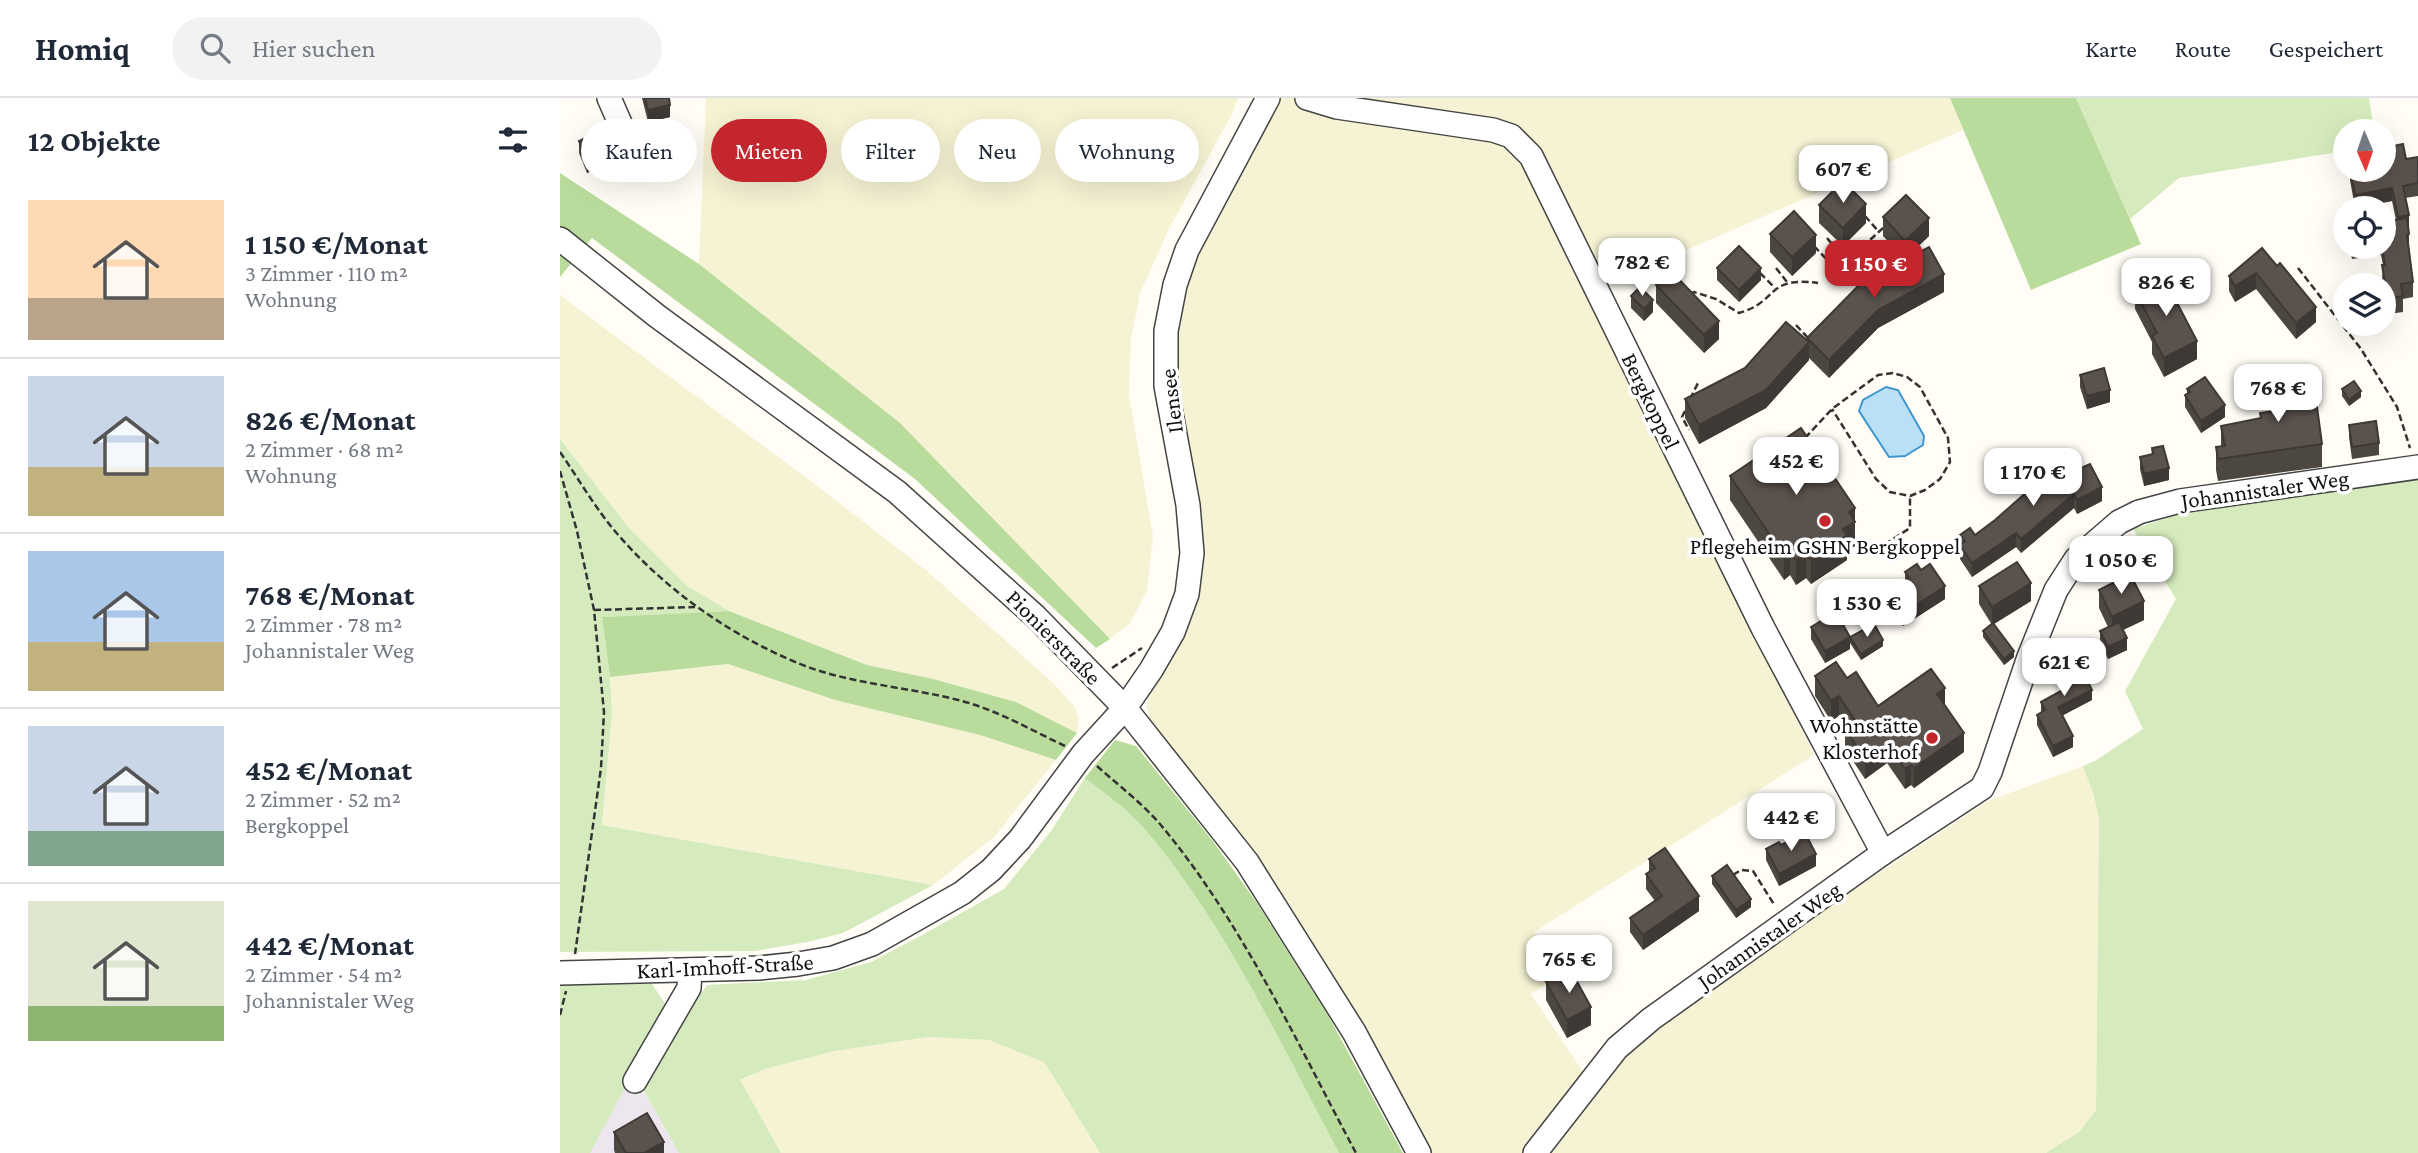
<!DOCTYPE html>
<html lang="de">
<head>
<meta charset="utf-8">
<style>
  body { margin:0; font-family:"Crimson Pro",serif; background:#f2f2f3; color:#1f2937; height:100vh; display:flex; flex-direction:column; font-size:26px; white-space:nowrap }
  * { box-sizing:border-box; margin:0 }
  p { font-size:23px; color:#747a83 }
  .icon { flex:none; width:38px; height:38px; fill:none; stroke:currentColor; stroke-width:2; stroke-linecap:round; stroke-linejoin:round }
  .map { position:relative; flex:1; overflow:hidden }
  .panel { display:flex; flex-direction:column; background:#fff; width:560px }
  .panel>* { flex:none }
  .guide { position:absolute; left:21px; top:21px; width:665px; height:63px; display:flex; gap:14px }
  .needle { width:46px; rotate:178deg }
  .tools { position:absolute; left:1773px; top:21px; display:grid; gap:14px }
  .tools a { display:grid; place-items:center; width:63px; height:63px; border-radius:50%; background:#fff; box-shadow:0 7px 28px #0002; font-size:35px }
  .price { position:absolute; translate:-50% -60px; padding:0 16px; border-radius:14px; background:#fff; color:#222; font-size:23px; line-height:46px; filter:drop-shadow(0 2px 4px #0008) }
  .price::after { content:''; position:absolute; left:50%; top:42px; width:21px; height:16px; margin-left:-10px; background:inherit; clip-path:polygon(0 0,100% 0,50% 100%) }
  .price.current { background:#c4262e; color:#fff }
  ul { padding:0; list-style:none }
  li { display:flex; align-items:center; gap:21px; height:175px; padding:0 28px }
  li+li { border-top:2px solid #e0e1e3 }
  li span { display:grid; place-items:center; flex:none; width:196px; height:140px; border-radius:0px; color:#555 }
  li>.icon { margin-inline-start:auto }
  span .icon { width:84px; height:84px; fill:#fffc; stroke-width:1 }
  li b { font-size:30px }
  h2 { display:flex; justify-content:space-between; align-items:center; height:84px; padding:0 28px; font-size:30px }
  .pill { padding:0 24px; border-radius:32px; background:#fff; box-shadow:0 7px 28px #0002; font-size:24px; line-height:63px }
  .pill.current { background:#c4262e; color:#fff }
  header { display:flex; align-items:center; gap:42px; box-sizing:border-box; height:98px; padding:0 35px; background:#fff; border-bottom:2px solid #e0e1e3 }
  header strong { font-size:33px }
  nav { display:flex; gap:38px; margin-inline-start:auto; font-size:24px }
  .search { width:490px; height:63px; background:#f2f2f3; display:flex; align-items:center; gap:18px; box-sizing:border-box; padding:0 24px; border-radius:38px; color:#747a83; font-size:26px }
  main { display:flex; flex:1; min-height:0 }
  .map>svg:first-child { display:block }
  .industrial { fill:#eee6ef }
  .farmland { fill:#f6f3d4 }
  .green { fill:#d5ebbd }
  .forest { fill:#b9dc9c }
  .water { fill:#b9e0f7; stroke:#3f96cf; stroke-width:2 }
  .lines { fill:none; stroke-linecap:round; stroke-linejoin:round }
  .minor-casing { stroke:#444; stroke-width:26 }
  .path { stroke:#333; stroke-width:2.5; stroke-dasharray:7 3.5; stroke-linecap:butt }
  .minor { stroke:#fff; stroke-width:23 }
  .wall { fill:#4d4742 }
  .shaded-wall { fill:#3f3936 }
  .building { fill:#5a524d; stroke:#3f3936; stroke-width:2 }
  .poi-dot { fill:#c4262e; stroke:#fff; stroke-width:2.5 }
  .labels { text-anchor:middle; stroke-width:7; stroke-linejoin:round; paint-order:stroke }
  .street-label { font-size:23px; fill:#111; stroke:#fff }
  .poi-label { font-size:23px; fill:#111; stroke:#fff }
</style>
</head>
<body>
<header>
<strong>Homiq</strong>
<div class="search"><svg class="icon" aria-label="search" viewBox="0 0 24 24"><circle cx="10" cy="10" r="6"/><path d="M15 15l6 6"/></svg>Hier suchen</div>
<nav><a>Karte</a><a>Route</a><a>Gespeichert</a></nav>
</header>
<main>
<section class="panel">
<h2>12 Objekte<svg class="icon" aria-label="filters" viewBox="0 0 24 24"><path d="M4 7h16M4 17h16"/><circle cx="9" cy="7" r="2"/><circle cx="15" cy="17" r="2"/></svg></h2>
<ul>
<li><span style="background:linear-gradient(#ffd9b3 70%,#b9a48a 0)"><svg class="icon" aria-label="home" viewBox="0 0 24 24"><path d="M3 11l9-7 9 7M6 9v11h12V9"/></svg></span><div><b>1 150 €/Monat</b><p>3 Zimmer · 110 m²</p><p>Wohnung</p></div></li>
<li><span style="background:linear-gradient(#c9d6e8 65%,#c2b280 0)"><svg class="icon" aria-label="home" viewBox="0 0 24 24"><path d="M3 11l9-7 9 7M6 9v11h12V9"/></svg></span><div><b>826 €/Monat</b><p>2 Zimmer · 68 m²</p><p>Wohnung</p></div></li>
<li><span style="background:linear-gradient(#a9c7e8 65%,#c2b280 0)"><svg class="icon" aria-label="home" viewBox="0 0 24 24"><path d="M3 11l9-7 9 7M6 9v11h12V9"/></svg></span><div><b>768 €/Monat</b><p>2 Zimmer · 78 m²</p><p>Johannistaler Weg</p></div></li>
<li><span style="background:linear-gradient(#c9d6e8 75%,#7fa58c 0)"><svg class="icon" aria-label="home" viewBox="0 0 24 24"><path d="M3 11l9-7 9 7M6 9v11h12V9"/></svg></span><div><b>452 €/Monat</b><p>2 Zimmer · 52 m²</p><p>Bergkoppel</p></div></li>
<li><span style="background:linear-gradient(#dfe7d0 75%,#8fb573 0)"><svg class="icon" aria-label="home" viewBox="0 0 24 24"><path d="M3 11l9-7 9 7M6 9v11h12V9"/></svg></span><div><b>442 €/Monat</b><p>2 Zimmer · 54 m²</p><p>Johannistaler Weg</p></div></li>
</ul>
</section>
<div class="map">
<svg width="1858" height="1055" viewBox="0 0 1858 1055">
  <rect width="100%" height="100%" fill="#fffdf5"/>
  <path class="industrial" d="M72,973L119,1055H30Z"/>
  <g class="farmland">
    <path d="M146,0H678L672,16L609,131L580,195L571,241L569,298L593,438L587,493L570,525L550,541L340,325L139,166Z"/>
    <path d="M721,0H1390L1405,31L1027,195L1254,657L974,834L1000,878L971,896L1025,977L964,1055H871L827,972L591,628L587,609L590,593L621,538L640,493L644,441L617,292L616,235L630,174Z"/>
    <path d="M0,197L256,387L367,473L492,584L514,608L519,620L517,635L456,604L373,581L307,567L169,513L126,487L69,430L0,341Z"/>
    <path d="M168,566L275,602L420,637L496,662L433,740L373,787L42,727L52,615L50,579Z"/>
    <path d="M1523,668L1534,698L1539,721L1536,1012L1519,1034L1486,1055H987L1069,950L1201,853L1428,703Z"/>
    <path d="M368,939L429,942L485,965L540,1055H221L179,983L205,971L275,953Z"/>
  </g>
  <g class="green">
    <path d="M1516,0H1809L1814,33H1785V53L1619,80L1570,121Z"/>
    <path d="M0,341L69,430L126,487L169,513L42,519L50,579L52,615L42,727L373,787L283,835L247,844L195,853L0,854Z"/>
    <path d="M1858,381V1055H1486L1519,1034L1536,1012L1539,721L1534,698L1523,668L1535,663L1583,631L1565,593L1616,501L1573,431L1625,414Z"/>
    <path d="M525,680C544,695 566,710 582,728C663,821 721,947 779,1055H540L485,965L429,942L368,939L275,953L205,971L180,982L221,1055H119L81,988L126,916L147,887L246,882L311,864L364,836L444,791L491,733Z"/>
    <path d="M92,886L108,910L30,1055H0V887Z"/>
  </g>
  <g class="forest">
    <path d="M1390,0H1516L1581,146L1471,192Z"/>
    <path d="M0,75L139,166L340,325L550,541L536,550L355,381L32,140L0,179Z"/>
    <path d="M169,513L307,567L373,581L456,604L517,635L496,662L420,637L275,602L168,566L50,579L42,519Z"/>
    <path d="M555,642L576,648L652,742L697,805L769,919L843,1055H779C721,947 663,821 582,728C566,710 544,695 525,680Z"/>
  </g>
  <path class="water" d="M1326,289L1338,292L1364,338L1363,347L1345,358L1329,359L1299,313L1303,302Z"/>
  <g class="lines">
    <g class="minor-casing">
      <g id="minor">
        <path d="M49,0L78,66"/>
        <path d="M747,0L777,9L933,32L951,38L971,58L1203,530L1323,755"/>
        <path d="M0,141L97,218L337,394L475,518L565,610L687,764L794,934L859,1055"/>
        <path d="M0,875L199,870L238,866L273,860L312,846L402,795L431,772L460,741L523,656L565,610L591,572L613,534L627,496L632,455L628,407L606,288V233L615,187L627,152L708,0"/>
        <path d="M75,983L129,890L130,872"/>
        <path d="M975,1055L1057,950L1091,921L1323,755L1422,690L1430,674L1469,559L1496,492L1516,461L1559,424L1579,414L1620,403L1858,369"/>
      </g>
    </g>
    <g class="path">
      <path d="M1305,118L1319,134"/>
      <path d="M1267,140L1283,159"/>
      <path d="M1254,148L1271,166"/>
      <path d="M1297,157V154L1323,130"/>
      <path d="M1216,170L1227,184"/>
      <path d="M1738,170L1801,251L1837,309L1850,350"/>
      <path d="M1200,175L1215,190"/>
      <path d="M1131,197L1134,194L1156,201L1179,215C1219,204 1205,178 1258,185"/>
      <path d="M1236,227L1248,240"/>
      <path d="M1130,301L1138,285"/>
      <path d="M1125,313L1122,319L1129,332"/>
      <path d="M1245,340L1272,311L1318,277L1333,275L1347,279L1360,289L1388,340L1390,364L1380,381L1365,392L1350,398L1330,394L1316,381L1272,311"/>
      <path d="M0,354C18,380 34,408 54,432C102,489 165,534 233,563C285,586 344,588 398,602C435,611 471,632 505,648"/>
      <path d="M0,373L17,433L34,512L44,614L41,670L15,856"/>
      <path d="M1316,452L1350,430V398"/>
      <path d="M34,512L135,509"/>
      <path d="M552,570L582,550"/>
      <path d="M537,668C558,687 582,705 600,726C682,824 736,943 796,1055"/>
      <path d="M1173,777L1181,772L1193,773L1215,808"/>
      <path d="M0,917L6,893"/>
    </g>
    <use href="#minor" class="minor"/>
  </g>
  <g class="wall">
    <path d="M82,0H109L110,19L88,24Z"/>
    <path d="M19,43L47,66L27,75L19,55Z"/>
    <path d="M1829,49L1846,61L1858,59V98L1845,100L1849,136V152L1853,184V199L1843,201V214L1828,216L1822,182L1823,167L1821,157L1792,161L1790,149H1824L1836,122L1832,103L1795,110L1790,82V72L1829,62Z"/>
    <path d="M1259,107L1306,125L1283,148L1259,125Z"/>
    <path d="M1323,119L1369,138L1345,161L1323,138Z"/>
    <path d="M1210,136L1256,155L1232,178L1210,154Z"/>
    <path d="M1702,150L1756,224L1736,241L1696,191L1675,204L1669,193V178Z"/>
    <path d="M1157,170L1201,182L1179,204L1157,182Z"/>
    <path d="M1096,187L1159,241L1144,255L1096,205Z"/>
    <path d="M1575,193L1637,261L1604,279L1592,256V244L1575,211Z"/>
    <path d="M1384,194L1318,230L1269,280L1249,260V262L1206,310L1139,346L1125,320V301L1247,243V240Z"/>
    <path d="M1071,198L1093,214L1084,223L1071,210Z"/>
    <path d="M1724,276L1762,346V369L1658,383L1656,372V349L1661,348V328L1700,321V315L1726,311L1724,299Z"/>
    <path d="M1520,277L1550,304L1527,311L1520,289Z"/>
    <path d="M1627,291L1665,319L1641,335L1625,309V297L1627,296Z"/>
    <path d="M1782,291L1801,299L1789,308L1782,298Z"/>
    <path d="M1789,327L1819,345V357L1792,361L1789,339Z"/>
    <path d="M1592,350L1609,382L1584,388L1580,371V359L1592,356Z"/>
    <path d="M1519,371L1542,403L1517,416L1514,410L1461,455L1456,449L1412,479L1400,461V437H1415L1435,422L1483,379V377Z"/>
    <path d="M1170,378L1295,410V448L1287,452V462L1251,486L1246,480L1236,487L1230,477L1224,482L1170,402Z"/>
    <path d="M1361,472L1385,501L1343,528L1333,512V500L1343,493V484L1345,482V474Z"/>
    <path d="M1419,488L1471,503L1434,526L1454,559L1444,567L1423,539V533L1432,527L1419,506Z"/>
    <path d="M1539,492L1584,522L1563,532L1567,552L1548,561L1540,545V533L1548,529L1539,510Z"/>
    <path d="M1251,529L1290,551L1265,565L1251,541Z"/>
    <path d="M1290,539L1323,548L1301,562L1290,545Z"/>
    <path d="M1498,560L1529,586L1532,602L1502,617L1513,649L1493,659L1477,627V617L1481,615V604L1508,590L1498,570Z"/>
    <path d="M1255,578L1287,580L1318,608L1385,607L1404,654L1354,690L1351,687L1345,691L1327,665L1305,681L1285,651V631L1287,630L1279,618L1271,623L1255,598Z"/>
    <path d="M1221,747L1256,768L1219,788L1206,762V751Z"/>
    <path d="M1089,761L1139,813L1083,852L1070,834V820L1095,803L1086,791V776L1089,775Z"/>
    <path d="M1152,778L1191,809L1176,820L1152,786Z"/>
    <path d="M986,884L1031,927L1007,940L986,902Z"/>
    <path d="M54,1034L104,1055H55L54,1052Z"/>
  </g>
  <g class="shaded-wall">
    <path d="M110,7V19L88,24V12Z"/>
    <path d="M47,54V66L27,75V63Z"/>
    <path d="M1832,90V103L1795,110V97Z"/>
    <path d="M1306,106V125L1283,148V130Z"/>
    <path d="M1849,117V129L1838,132V119Z"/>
    <path d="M1369,120V138L1345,161V143Z"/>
    <path d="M1256,137V155L1232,178V159Z"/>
    <path d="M1201,170V182L1179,204V192Z"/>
    <path d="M1696,175V191L1675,204V188Z"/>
    <path d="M1384,176V194L1318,230L1269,280V262L1318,212Z"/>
    <path d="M1093,202V214L1084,223V211Z"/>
    <path d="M1756,209V224L1736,241V225Z"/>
    <path d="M1159,223V241L1144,255V237Z"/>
    <path d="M1637,243V261L1604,279V260Z"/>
    <path d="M1249,244V262L1206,310L1139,346V327Z"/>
    <path d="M1550,292V304L1527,311V298Z"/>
    <path d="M1801,293V299L1789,308V302Z"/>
    <path d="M1665,307V319L1641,335V323Z"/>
    <path d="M1609,370V382L1584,388V376Z"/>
    <path d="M1542,389V403L1517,416V402Z"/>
    <path d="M1514,396V410L1461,455V441Z"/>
    <path d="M1295,410V448L1287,452V462L1251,486V462L1289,414Z"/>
    <path d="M1456,435V449L1412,479V465Z"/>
    <path d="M1230,453V477L1224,482V458Z"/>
    <path d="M1246,456V480L1236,487V462Z"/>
    <path d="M1471,485V503L1432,527V509Z"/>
    <path d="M1385,488V501L1343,528V516Z"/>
    <path d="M1584,503V522L1552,537V519Z"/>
    <path d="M1290,539V551L1265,565V553Z"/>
    <path d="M1567,540V552L1548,561V549Z"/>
    <path d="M1323,542V548L1301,562V556Z"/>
    <path d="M1454,553V559L1444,567V561Z"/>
    <path d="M1385,590V610L1377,596Z"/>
    <path d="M1532,592V602L1498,620V609Z"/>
    <path d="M1279,598V618L1271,623V603Z"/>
    <path d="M1404,635V654L1354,690V670Z"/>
    <path d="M1513,638V649L1493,659V648Z"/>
    <path d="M1327,646V665L1305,681V661Z"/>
    <path d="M1351,667V687L1345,691V671Z"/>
    <path d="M1256,756V768L1219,788V776Z"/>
    <path d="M1139,798V813L1083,852V837Z"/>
    <path d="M1191,801V809L1176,820V812Z"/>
    <path d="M1031,909V927L1007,940V922Z"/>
    <path d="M104,1044V1055H84Z"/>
  </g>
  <g class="building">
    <path d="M85,0H109L110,7L88,12Z"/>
    <path d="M39,34L47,54L27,63L19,43Z"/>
    <path d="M1843,46L1846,61L1858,59V85L1843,88L1849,117L1838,119L1832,90L1795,97L1790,72H1824V63L1831,61L1829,49Z"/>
    <path d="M1283,83L1306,106L1283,130L1259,107Z"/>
    <path d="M1346,97L1369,120L1345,143L1323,119Z"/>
    <path d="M1234,113L1256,137L1232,159L1210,136Z"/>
    <path d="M1847,120L1849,136L1847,137L1853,184L1841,186L1843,198L1828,201L1822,167H1825L1822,149H1824V124Z"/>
    <path d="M1179,148L1201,170L1179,192L1157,170Z"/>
    <path d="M1369,149L1384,176L1318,212L1269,262L1247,240L1301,185Z"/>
    <path d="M1702,150L1717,168L1720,165L1756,209L1736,225L1696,175L1675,188L1669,178Z"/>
    <path d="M1111,173L1159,223L1144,237L1096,187Z"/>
    <path d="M1603,178L1637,243L1604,260L1592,238L1597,235L1575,193Z"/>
    <path d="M1080,189L1093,202L1084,211L1071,198Z"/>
    <path d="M1226,224L1249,244L1206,292L1139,327L1125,301L1185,270Z"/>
    <path d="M1544,270L1550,292L1527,298L1520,277Z"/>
    <path d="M1752,272L1762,346L1658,361L1656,349L1665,348L1661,328L1701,320L1700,315L1729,311L1724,276Z"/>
    <path d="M1645,279L1665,307L1641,323L1625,297L1630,294L1627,291Z"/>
    <path d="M1794,283L1801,293L1789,302L1782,291Z"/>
    <path d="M1816,323L1819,345L1792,349L1789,327Z"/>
    <path d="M1241,330L1295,410L1289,414L1295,424L1283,431L1287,437L1251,462L1246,456L1236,462L1230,453L1224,458L1170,378Z"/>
    <path d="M1603,348L1609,370L1584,376L1580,359L1593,356L1592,350Z"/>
    <path d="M1514,361L1519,371L1530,366L1542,389L1517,402L1514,396L1461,441L1456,435L1412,465L1400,447L1405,443L1400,437L1410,430L1415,437L1435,422L1485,378L1483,377Z"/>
    <path d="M1457,464L1471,485L1432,509L1419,488Z"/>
    <path d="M1357,466L1361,472L1370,466L1385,488L1343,516L1333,500L1347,490L1343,484L1349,479L1345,474Z"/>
    <path d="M1570,476L1584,503L1552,519L1539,492Z"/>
    <path d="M1276,514L1290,539L1265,553L1251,529Z"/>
    <path d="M1559,524L1567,540L1548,549L1540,533Z"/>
    <path d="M1433,525L1454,553L1444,561L1423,533Z"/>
    <path d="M1314,526L1323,542L1301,556L1290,539Z"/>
    <path d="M1516,551L1529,577L1525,578L1532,592L1498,609L1513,638L1493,648L1477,617L1485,612L1481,604L1512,587L1498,560Z"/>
    <path d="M1276,564L1287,580L1296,574L1318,608L1371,571L1385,590L1377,596L1404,635L1354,670L1351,667L1345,671L1327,646L1305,661L1285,631L1296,624L1279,598L1271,603L1255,578Z"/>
    <path d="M1245,735L1256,756L1219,776L1206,751L1219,744L1221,747Z"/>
    <path d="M1105,750L1139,798L1083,837L1070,820L1102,798L1086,776L1095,770L1089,761Z"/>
    <path d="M1167,767L1191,801L1176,812L1152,778Z"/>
    <path d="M1010,871L1031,909L1007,922L986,884Z"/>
    <path d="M87,1015L104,1044L84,1055H66L54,1034Z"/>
  </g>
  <g class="poi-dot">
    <circle cx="1265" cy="423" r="7"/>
    <circle cx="1372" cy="640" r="7"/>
  </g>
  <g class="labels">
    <g class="street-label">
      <text transform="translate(611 303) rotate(-97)" y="8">Ilensee</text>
      <text transform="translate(1091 303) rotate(64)" y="8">Bergkoppel</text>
      <text transform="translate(1705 391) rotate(-8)" y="8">Johannistaler Weg</text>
      <text transform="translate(494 539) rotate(45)" y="8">Pionierstraße</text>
      <text transform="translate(1209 837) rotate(-35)" y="8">Johannistaler Weg</text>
      <text transform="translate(165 868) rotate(-3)" y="8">Karl-Imhoff-Straße</text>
    </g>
    <g class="poi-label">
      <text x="1265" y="456">Pflegeheim GSHN Bergkoppel</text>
      <text x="1358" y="635" text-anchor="end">Wohnstätte<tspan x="1358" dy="26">Klosterhof</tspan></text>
    </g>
  </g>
</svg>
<div class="tools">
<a><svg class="needle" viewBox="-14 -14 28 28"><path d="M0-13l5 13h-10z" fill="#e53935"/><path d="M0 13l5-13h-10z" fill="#747a83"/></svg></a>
<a><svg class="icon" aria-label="locate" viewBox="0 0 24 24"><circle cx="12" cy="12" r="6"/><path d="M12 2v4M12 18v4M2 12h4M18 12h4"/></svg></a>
<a><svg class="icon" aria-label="layers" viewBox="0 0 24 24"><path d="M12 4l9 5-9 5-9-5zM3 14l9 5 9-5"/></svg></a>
</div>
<b class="price" style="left:1283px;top:107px">607 €</b>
<b class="price" style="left:1082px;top:200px">782 €</b>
<b class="price current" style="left:1314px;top:202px">1 150 €</b>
<b class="price" style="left:1606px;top:220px">826 €</b>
<b class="price" style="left:1718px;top:326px">768 €</b>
<b class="price" style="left:1236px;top:399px">452 €</b>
<b class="price" style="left:1473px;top:410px">1 170 €</b>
<b class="price" style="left:1561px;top:498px">1 050 €</b>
<b class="price" style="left:1307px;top:541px">1 530 €</b>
<b class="price" style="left:1504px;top:600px">621 €</b>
<b class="price" style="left:1231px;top:755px">442 €</b>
<b class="price" style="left:1009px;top:897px">765 €</b>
<div class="guide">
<a class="pill">Kaufen</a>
<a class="pill current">Mieten</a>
<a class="pill">Filter</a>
<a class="pill">Neu</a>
<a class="pill">Wohnung</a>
</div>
</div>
</main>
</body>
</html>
